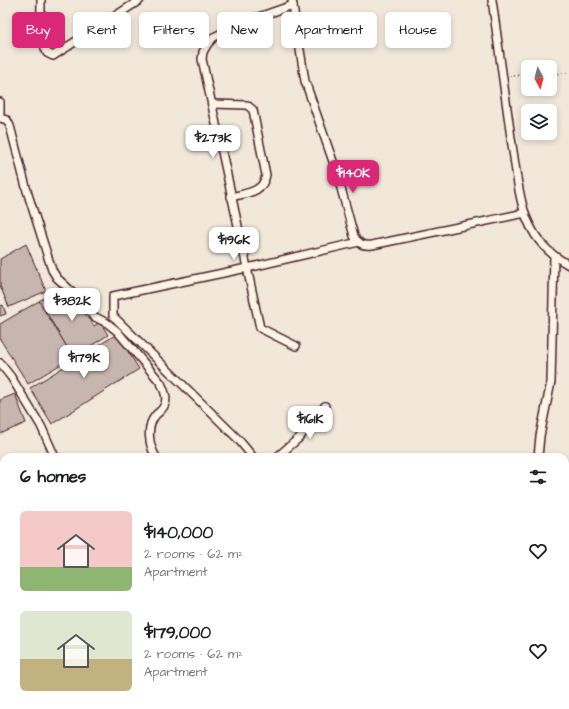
<!DOCTYPE html>
<html lang="en">
<head>
<meta charset="utf-8">
<style>
  body { margin:0; font-family:"Architects Daughter",sans-serif; background:#f6f6f6; color:#202124; height:100vh; display:flex; flex-direction:column; font-size:15px; white-space:nowrap }
  * { box-sizing:border-box; margin:0 }
  p { font-size:13px; color:#757577 }
  .icon { flex:none; width:22px; height:22px; fill:none; stroke:currentColor; stroke-width:2; stroke-linecap:round; stroke-linejoin:round }
  .map { position:relative; flex:1; overflow:hidden }
  .details { position:absolute; left:0px; top:453px; width:569px; height:256px; display:flex; flex-direction:column; background:#fff; border-radius:12px 12px 0 0; box-shadow:0 2px 6px #0003 }
  .details>* { flex:none }
  .hud { position:absolute; left:12px; top:12px; width:545px; height:36px; display:flex; gap:8px }
  .needle { width:26px; rotate:173deg }
  .fabs { position:absolute; left:521px; top:60px; display:grid; gap:8px }
  .fabs a { display:grid; place-items:center; width:36px; height:36px; border-radius:6px; background:#fff; box-shadow:0 2px 6px #0003; font-size:20px }
  .price { position:absolute; translate:-50% -34px; padding:0 9px; border-radius:8px; background:#fff; color:#222; font-size:13px; line-height:26px; filter:drop-shadow(0 1px 2px #0008) }
  .price::after { content:''; position:absolute; left:50%; top:24px; width:12px; height:9px; margin-left:-6px; background:inherit; clip-path:polygon(0 0,100% 0,50% 100%) }
  .price.current { background:#db2777; color:#fff }
  ul { padding:0; list-style:none }
  li { display:flex; align-items:center; gap:12px; height:100px; padding:0 20px }
  li span { display:grid; place-items:center; flex:none; width:112px; height:80px; border-radius:6px; color:#555 }
  li>.icon { margin-inline-start:auto }
  span .icon { width:48px; height:48px; fill:#fffc; stroke-width:1 }
  li b { font-size:17px }
  h2 { display:flex; justify-content:space-between; align-items:center; height:48px; padding:0 20px; font-size:17px }
  .chip { padding:0 14px; border-radius:6px; background:#fff; box-shadow:0 2px 6px #0003; font-size:14px; line-height:36px }
  .chip.current { background:#db2777; color:#fff }
  .map>svg:first-child { display:block }
  .building { fill:#c7b6af; stroke:#4a1f2b }
  .lines { fill:none; stroke-linecap:round; stroke-linejoin:round }
  .street-casing { stroke:#4a1f2b; stroke-width:10 }
  .path { stroke:#4a1f2b; stroke-width:1.5; stroke-dasharray:1 3; stroke-linecap:butt }
  .street { stroke:#fcf5e5; stroke-width:7 }
</style>
</head>
<body>
<div class="map">
<svg width="569" height="709" viewBox="0 0 569 709">
  <rect width="100%" height="100%" fill="#f1e8da"/>
  <filter id="ink" filterUnits="userSpaceOnUse"><feTurbulence type="fractalNoise" baseFrequency=".025" numOctaves="2"/><feDisplacementMap in="SourceGraphic" scale="8" xChannelSelector="R" yChannelSelector="G"/><feConvolveMatrix kernelMatrix="1 2 1 2 8 2 1 2 1" color-interpolation-filters="sRGB"/></filter>
  <g filter="url(#ink)">
    <g class="building">
      <path d="M26,244L46,291L9,307L0,286V259Z"/>
      <path d="M65,286L73,300L76,298L94,326L100,322L108,335L73,357L39,301Z"/>
      <path d="M39,301L73,357L28,384L0,339V324Z"/>
      <path d="M3,305L6,314L0,316V306Z"/>
      <path d="M117,334L139,369L52,424L30,388Z"/>
      <path d="M15,394L26,423L0,434V400Z"/>
    </g>
    <g class="lines">
      <g class="street-casing">
        <g id="street">
          <path d="M41,0C41,18 39,36 47,53L53,56L140,0"/>
          <path d="M292,0L305,81L336,170L354,236C358,244 363,246 372,245L525,213"/>
          <path d="M492,0C499,48 505,96 512,145C516,168 518,197 527,219C536,241 549,254 569,265"/>
          <path d="M293,5L244,22L214,37L207,45L203,52L202,59L260,328L296,346"/>
          <path d="M0,102V113"/>
          <path d="M212,104L247,105L253,110L266,175C263,193 246,193 231,197"/>
          <path d="M0,118L7,120L10,126L27,191L52,270L57,278L78,297L93,316L107,323L117,331L161,383C165,392 169,401 162,409C160,412 157,413 155,416C146,427 149,446 156,457"/>
          <path d="M0,363L11,377L41,426L55,457"/>
          <path d="M253,457L238,439L113,316V296L247,268L359,242"/>
          <path d="M277,457L299,438L325,406"/>
          <path d="M538,457L540,436L551,382L554,256"/>
          <path d="M0,523H4"/>
          <path d="M0,674L4,670"/>
          <path d="M75,705L79,709"/>
          <path d="M351,705L359,709"/>
          <path d="M440,705L441,709"/>
          <path d="M546,705V709"/>
        </g>
      </g>
      <g class="path">
        <path d="M550,74L569,73"/>
        <path d="M510,76L528,75"/>
        <path d="M565,637H569"/>
        <path d="M469,709L474,705"/>
      </g>
      <use href="#street" class="street"/>
    </g>
  </g>
</svg>
<div class="fabs">
<a><svg class="needle" viewBox="-14 -14 28 28"><path d="M0-13l5 13h-10z" fill="#e53935"/><path d="M0 13l5-13h-10z" fill="#757577"/></svg></a>
<a><svg class="icon" aria-label="layers" viewBox="0 0 24 24"><path d="M12 4l9 5-9 5-9-5zM3 14l9 5 9-5"/></svg></a>
</div>
<b class="price" style="left:213px;top:159px">$273K</b>
<b class="price current" style="left:353px;top:194px">$140K</b>
<b class="price" style="left:234px;top:261px">$196K</b>
<b class="price" style="left:72px;top:322px">$382K</b>
<b class="price" style="left:84px;top:379px">$179K</b>
<b class="price" style="left:310px;top:440px">$161K</b>
<div class="hud">
<a class="chip current">Buy</a>
<a class="chip">Rent</a>
<a class="chip">Filters</a>
<a class="chip">New</a>
<a class="chip">Apartment</a>
<a class="chip">House</a>
</div>
<section class="details">
<h2>6 homes<svg class="icon" aria-label="filters" viewBox="0 0 24 24"><path d="M4 7h16M4 17h16"/><circle cx="9" cy="7" r="2"/><circle cx="15" cy="17" r="2"/></svg></h2>
<ul>
<li><span style="background:linear-gradient(#f6c9c9 70%,#8fb573 0)"><svg class="icon" aria-label="home" viewBox="0 0 24 24"><path d="M3 11l9-7 9 7M6 9v11h12V9"/></svg></span><div><b>$140,000</b><p>2 rooms · 62 m²</p><p>Apartment</p></div><svg class="icon" aria-label="heart" viewBox="0 0 24 24"><path d="M12 20l-8-8c-3-5 5-10 8-4 3-6 11-1 8 4z"/></svg></li>
<li><span style="background:linear-gradient(#dfe7d0 60%,#c2b280 0)"><svg class="icon" aria-label="home" viewBox="0 0 24 24"><path d="M3 11l9-7 9 7M6 9v11h12V9"/></svg></span><div><b>$179,000</b><p>2 rooms · 62 m²</p><p>Apartment</p></div><svg class="icon" aria-label="heart" viewBox="0 0 24 24"><path d="M12 20l-8-8c-3-5 5-10 8-4 3-6 11-1 8 4z"/></svg></li>
</ul>
</section>
</div>
</body>
</html>
